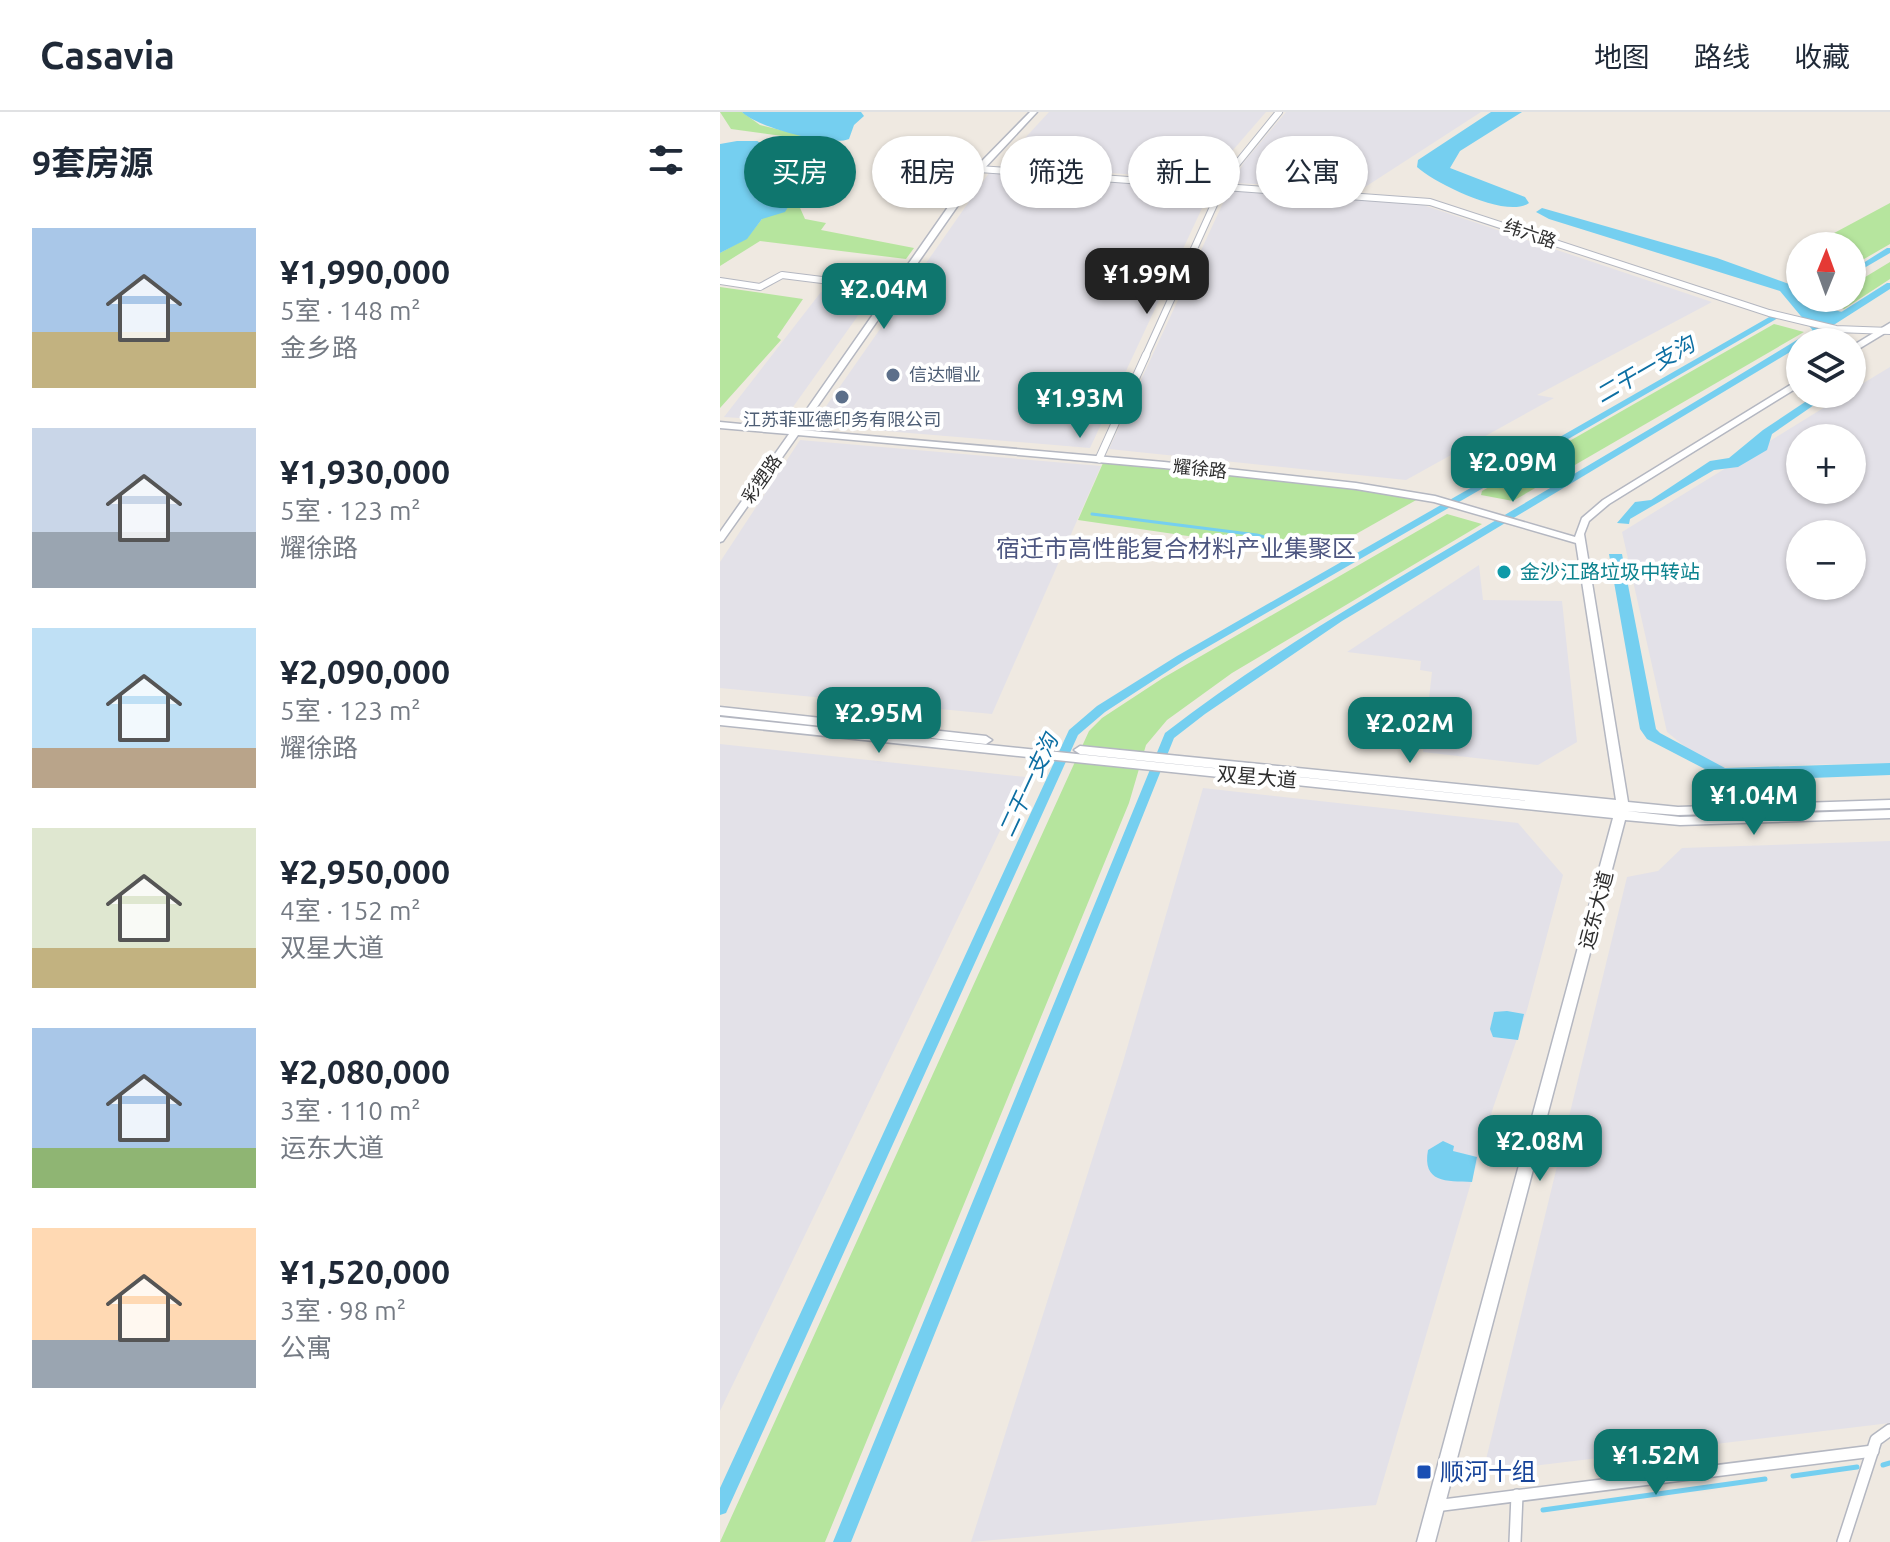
<!DOCTYPE html>
<html lang="zh">
<head>
<meta charset="utf-8">
<style>
  body { margin:0; font-family:Ubuntu,"Noto Sans SC",sans-serif; background:#f2f2f3; color:#1f2937; height:100vh; display:flex; flex-direction:column; font-size:30px; white-space:nowrap }
  * { box-sizing:border-box; margin:0 }
  p { font-size:26px; color:#747a83 }
  .icon { flex:none; width:44px; height:44px; fill:none; stroke:currentColor; stroke-width:2; stroke-linecap:round; stroke-linejoin:round }
  .map { position:relative; flex:1; overflow:hidden }
  .panel { display:flex; flex-direction:column; background:#fff; width:720px }
  .panel>* { flex:none }
  .banner { position:absolute; left:24px; top:24px; width:760px; height:72px; display:flex; gap:16px }
  .needle { width:52px; rotate:1deg }
  .buttons { position:absolute; left:1066px; top:120px; display:grid; gap:16px }
  .buttons a { display:grid; place-items:center; width:80px; height:80px; border-radius:50%; background:#fff; box-shadow:0 2px 6px #0004; font-size:40px }
  .price { position:absolute; translate:-50% -68px; padding:0 18px; border-radius:16px; background:#0f766e; color:#fff; font-size:26px; line-height:52px; filter:drop-shadow(0 2px 4px #0008) }
  .price::after { content:''; position:absolute; left:50%; top:48px; width:24px; height:18px; margin-left:-12px; background:inherit; clip-path:polygon(0 0,100% 0,50% 100%) }
  .price.current { background:#222; color:#fff }
  ul { padding:0; list-style:none }
  li { display:flex; align-items:center; gap:24px; height:200px; padding:0 32px }
  li span { display:grid; place-items:center; flex:none; width:224px; height:160px; border-radius:0px; color:#555 }
  li>.icon { margin-inline-start:auto }
  span .icon { width:96px; height:96px; fill:#fffc; stroke-width:1 }
  li b { font-size:34px }
  h2 { display:flex; justify-content:space-between; align-items:center; height:96px; padding:0 32px; font-size:34px }
  .pill { padding:0 28px; border-radius:36px; background:#fff; box-shadow:0 2px 6px #0004; font-size:28px; line-height:72px }
  .pill.current { background:#0f766e; color:#fff }
  header { display:flex; align-items:center; gap:48px; box-sizing:border-box; height:112px; padding:0 40px; background:#fff; border-bottom:2px solid #e0e1e3 }
  header strong { font-size:38px }
  nav { display:flex; gap:44px; margin-inline-start:auto; font-size:28px }
  main { display:flex; flex:1; min-height:0 }
  .map>svg:first-child { display:block }
  .industrial { fill:#e3e1e8; fill-rule:evenodd }
  .green { fill:#b6e59e }
  .water { fill:#75cff0 }
  .lines { fill:none; stroke-linecap:round; stroke-linejoin:round }
  .stream-far1 { stroke:#75cff0; stroke-width:3 }
  .stream { stroke:#75cff0; stroke-width:5 }
  .canal { fill:#75cff0; fill-rule:evenodd }
  .minor-far2-casing { stroke:#b4b7c1; stroke-width:8 }
  .minor-far1-casing { stroke:#b4b7c1; stroke-width:9 }
  .minor-casing { stroke:#b4b7c1; stroke-width:14 }
  .tertiary-casing { stroke:#b4b7c1; stroke-width:3 }
  .minor-far2 { stroke:#fff; stroke-width:6 }
  .minor-far1 { stroke:#fff; stroke-width:7 }
  .minor { stroke:#fff; stroke-width:11 }
  .tertiary { fill:#fff; fill-rule:evenodd }
  .service-dot { fill:#5c6f8a; stroke:#fff; stroke-width:3 }
  .culture-dot { fill:#0f9aa8; stroke:#fff; stroke-width:3 }
  .transit-dot { fill:#1a4fb4; stroke:#fff; stroke-width:3 }
  .labels { text-anchor:middle; stroke-width:8; stroke-linejoin:round; paint-order:stroke }
  .far-street-label { font-size:18px; fill:#2e2e2e; stroke:#fff }
  .far-service-label { font-size:18px; fill:#4e5e75; stroke:#fff; text-anchor:start }
  .culture-label { font-size:20px; fill:#0d838f; stroke:#fff; text-anchor:start }
  .street-label { font-size:20px; fill:#2e2e2e; stroke:#fff }
  .water-label { font-size:22px; font-style:italic; fill:#0d6fa3; stroke:#fff }
  .quarter-label { font-size:24px; fill:#4d5680; stroke:#fff }
  .near-transit-label { font-size:24px; fill:#164399; stroke:#fff; text-anchor:start }
</style>
</head>
<body>
<header>
<strong>Casavia</strong>
<nav><a>地图</a><a>路线</a><a>收藏</a></nav>
</header>
<main>
<section class="panel">
<h2>9套房源<svg class="icon" aria-label="filters" viewBox="0 0 24 24"><path d="M4 7h16M4 17h16"/><circle cx="9" cy="7" r="2"/><circle cx="15" cy="17" r="2"/></svg></h2>
<ul>
<li><span style="background:linear-gradient(#a9c7e8 65%,#c2b280 0)"><svg class="icon" aria-label="home" viewBox="0 0 24 24"><path d="M3 11l9-7 9 7M6 9v11h12V9"/></svg></span><div><b>¥1,990,000</b><p>5室 · 148 m²</p><p>金乡路</p></div></li>
<li><span style="background:linear-gradient(#c9d6e8 65%,#9aa5b1 0)"><svg class="icon" aria-label="home" viewBox="0 0 24 24"><path d="M3 11l9-7 9 7M6 9v11h12V9"/></svg></span><div><b>¥1,930,000</b><p>5室 · 123 m²</p><p>耀徐路</p></div></li>
<li><span style="background:linear-gradient(#bfe0f5 75%,#b9a48a 0)"><svg class="icon" aria-label="home" viewBox="0 0 24 24"><path d="M3 11l9-7 9 7M6 9v11h12V9"/></svg></span><div><b>¥2,090,000</b><p>5室 · 123 m²</p><p>耀徐路</p></div></li>
<li><span style="background:linear-gradient(#dfe7d0 75%,#c2b280 0)"><svg class="icon" aria-label="home" viewBox="0 0 24 24"><path d="M3 11l9-7 9 7M6 9v11h12V9"/></svg></span><div><b>¥2,950,000</b><p>4室 · 152 m²</p><p>双星大道</p></div></li>
<li><span style="background:linear-gradient(#a9c7e8 75%,#8fb573 0)"><svg class="icon" aria-label="home" viewBox="0 0 24 24"><path d="M3 11l9-7 9 7M6 9v11h12V9"/></svg></span><div><b>¥2,080,000</b><p>3室 · 110 m²</p><p>运东大道</p></div></li>
<li><span style="background:linear-gradient(#ffd9b3 70%,#9aa5b1 0)"><svg class="icon" aria-label="home" viewBox="0 0 24 24"><path d="M3 11l9-7 9 7M6 9v11h12V9"/></svg></span><div><b>¥1,520,000</b><p>3室 · 98 m²</p><p>公寓</p></div></li>
</ul>
</section>
<div class="map">
<svg width="1170" height="1430" viewBox="0 0 1170 1430">
  <rect width="100%" height="100%" fill="#efe9e1"/>
  <g class="industrial">
    <path d="M329,0H546L487,68L280,53Z"/>
    <path d="M566,0H761L642,77L512,71L524,50Z"/>
    <path d="M269,61L491,77L370,336L93,313Z"/>
    <path d="M509,78L694,90L992,190L817,283L834,286L686,368L389,337Z"/>
    <path d="M101,180L152,184L63,309L4,305Z"/>
    <path d="M1170,255V651L990,655L947,620L902,420L1126,282H1132V278ZM1080,326H1132V378H1080ZM1080,422H1132V474H1080Z"/>
    <path d="M80,328L381,354L272,602L0,576V450Z"/>
    <path d="M759,453L763,488L842,489L857,630L818,653L703,640L712,560L700,558L701,549L627,540Z"/>
    <path d="M0,632L306,665L0,1299Z"/>
    <path d="M483,676L798,711L843,763L807,898L773,996L656,1393L251,1430L403,950Z"/>
    <path d="M1170,729V1311L763,1360L907,765L938,759L962,736Z"/>
  </g>
  <g class="green">
    <path d="M0,0H22L40,13L114,31L11,17Z"/>
    <path d="M17,29H37L53,38L99,44L77,89L85,107L106,111L101,118L194,136L186,147L40,129L0,154V141L27,126L42,107Z"/>
    <path d="M1170,91V132L1132,154V134H1090Z"/>
    <path d="M1170,150V167L1124,197L1108,188L1132,186V173Z"/>
    <path d="M0,175L83,187L57,225L61,228L0,296Z"/>
    <path d="M1054,212L1084,220L793,389L761,383L762,379Z"/>
    <path d="M383,351L650,378L698,387L599,443L358,408Z"/>
    <path d="M727,402L762,412L512,561L447,608L426,633L409,691L105,1430H0L369,619L382,606L443,566Z"/>
  </g>
  <g class="water">
    <path d="M22,0H141L144,4L134,13L129,27C111,35 36,15 22,0Z"/>
    <path d="M771,0H802L740,39L730,56L805,85L809,91C787,107 716,72 697,55L698,48Z"/>
    <path d="M17,29H37L53,38L99,44L65,100L42,107L27,127L0,141V32Z"/>
    <path d="M822,96L997,146L1080,176V186C1107,186 1108,202 1130,200L1095,221L1060,179L829,107L816,100Z"/>
    <path d="M1097,282H1110L1052,322L1047,338L1018,355L994,358L910,407L909,412L897,411L915,390L931,388L990,349L1009,346L1043,318Z"/>
    <path d="M889,442H902L936,617L940,621L1005,656L1170,651V663L1008,669L927,627L920,617Z"/>
    <path d="M787,899L804,902L798,928L773,925L770,917L774,900Z"/>
    <path d="M723,1029L734,1034L733,1039L757,1045L752,1070C726,1069 702,1071 708,1038Z"/>
  </g>
  <g class="lines">
    <g class="stream-far1">
      <path d="M99,44L110,37"/>
      <path d="M372,402L537,423L632,448"/>
    </g>
    <g class="stream">
      <path d="M1163,1353L1170,1351"/>
      <path d="M1073,1364L1137,1355"/>
      <path d="M823,1398L1045,1367"/>
    </g>
    <g class="canal">
      <path d="M1167,136H1170V141L1132,163V158Z"/>
      <path d="M1167,171H1170V177L1087,230H1080V234L622,509L485,602L454,626L131,1430H113L445,621C539,548 643,487 746,426C887,342 1029,260 1167,171Z"/>
      <path d="M1051,204L1058,206L465,548L385,600L358,623L6,1401L0,1403V1376L349,618L377,594L457,544Z"/>
    </g>
    <g class="minor-far2-casing">
      <g id="minor-far2">
        <path d="M259,57L710,90L1049,201L1116,217L1170,219"/>
        <path d="M0,169L40,175L62,163L174,177"/>
        <path d="M425,245L507,64L559,0"/>
      </g>
    </g>
    <g class="minor-far1-casing">
      <path id="minor-far1" d="M379,347L426,243"/>
    </g>
    <g class="minor-casing">
      <g id="minor">
        <path d="M715,1394L1153,1339"/>
        <path d="M795,1430L797,1383"/>
        <path d="M1123,1430L1156,1328L1170,1318"/>
      </g>
    </g>
    <g class="tertiary-casing">
      <g id="tertiary">
        <path d="M310,0H317L262,59L81,318L444,350L636,371L715,384L855,425L862,406L883,388L1080,267V274L889,392L869,409L864,422L908,690L958,695L1170,688V696L958,703L907,699L960,705L1170,698V706L960,713L905,708L715,1430H697L893,706L0,613V605L896,698L360,642L354,638L360,634L896,688L856,431L714,390L636,377L444,356L78,323L3,429L0,430V420L69,322L0,316V310L73,317L256,55Z"/>
        <path d="M1170,211V218L1132,241V234Z"/>
        <path d="M0,595L266,624L272,628L266,632L0,603Z"/>
      </g>
    </g>
    <use href="#minor-far2" class="minor-far2"/>
    <use href="#minor-far1" class="minor-far1"/>
    <use href="#minor" class="minor"/>
    <use href="#tertiary" class="tertiary"/>
  </g>
  <g class="service-dot">
    <circle cx="173" cy="263" r="8"/>
    <circle cx="122" cy="285" r="8"/>
  </g>
  <circle class="culture-dot" cx="784" cy="460" r="8"/>
  <rect class="transit-dot" x="696" y="1352" width="16" height="16" rx="4"/>
  <g class="labels">
    <g class="far-street-label">
      <text transform="translate(810 122) rotate(19)" y="6">纬六路</text>
      <text transform="translate(480 357) rotate(6)" y="6">耀徐路</text>
      <text transform="translate(42 367) rotate(-55)" y="6">彩塑路</text>
    </g>
    <g class="far-service-label">
      <text x="189" y="269">信达帽业</text>
      <text x="122" y="314" text-anchor="middle">江苏菲亚德印务有限公司</text>
    </g>
    <g class="culture-label">
      <text x="800" y="467">金沙江路垃圾中转站</text>
    </g>
    <g class="street-label">
      <text transform="translate(537 665) rotate(5)" y="7">双星大道</text>
      <text transform="translate(876 798) rotate(-75)" y="7">运东大道</text>
    </g>
    <g class="water-label">
      <text transform="translate(925 257) rotate(-30)" y="8">二干一支沟</text>
      <text transform="translate(308 673) rotate(-65)" y="8">二干一支沟</text>
    </g>
    <g class="quarter-label">
      <text x="456" y="445">宿迁市高性能复合材料产业集聚区</text>
    </g>
    <g class="near-transit-label">
      <text x="720" y="1368">顺河十组</text>
    </g>
  </g>
</svg>
<div class="buttons">
<a><svg class="needle" viewBox="-14 -14 28 28"><path d="M0-13l5 13h-10z" fill="#e53935"/><path d="M0 13l5-13h-10z" fill="#747a83"/></svg></a>
<a><svg class="icon" aria-label="layers" viewBox="0 0 24 24"><path d="M12 4l9 5-9 5-9-5zM3 14l9 5 9-5"/></svg></a>
<a>+</a>
<a>−</a>
</div>
<b class="price current" style="left:427px;top:204px">¥1.99M</b>
<b class="price" style="left:164px;top:219px">¥2.04M</b>
<b class="price" style="left:360px;top:328px">¥1.93M</b>
<b class="price" style="left:793px;top:392px">¥2.09M</b>
<b class="price" style="left:159px;top:643px">¥2.95M</b>
<b class="price" style="left:690px;top:653px">¥2.02M</b>
<b class="price" style="left:1034px;top:725px">¥1.04M</b>
<b class="price" style="left:820px;top:1071px">¥2.08M</b>
<b class="price" style="left:936px;top:1385px">¥1.52M</b>
<div class="banner">
<a class="pill current">买房</a>
<a class="pill">租房</a>
<a class="pill">筛选</a>
<a class="pill">新上</a>
<a class="pill">公寓</a>
</div>
</div>
</main>
</body>
</html>
